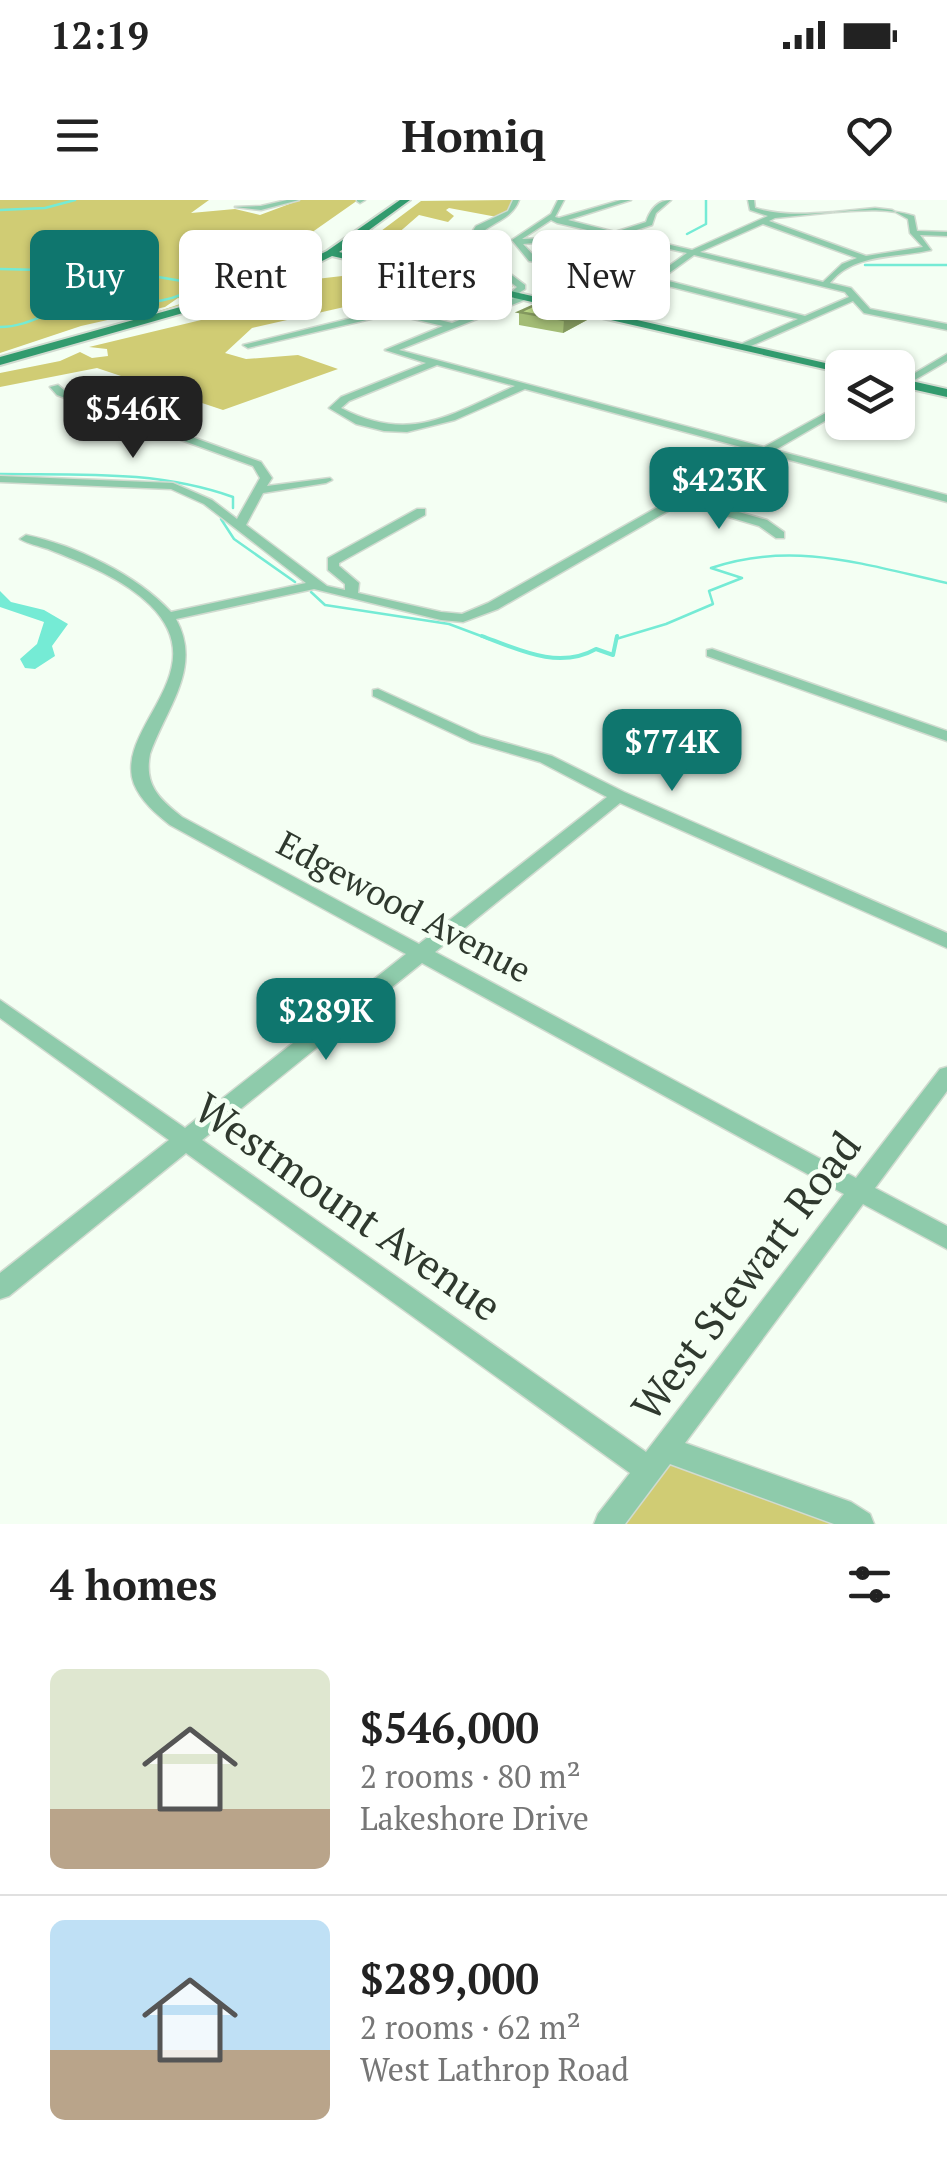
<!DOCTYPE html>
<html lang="en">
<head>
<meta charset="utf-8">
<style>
  body { margin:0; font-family:"PT Serif",serif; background:#f6f6f6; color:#222; height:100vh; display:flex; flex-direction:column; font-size:38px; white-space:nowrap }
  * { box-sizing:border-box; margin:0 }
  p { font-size:32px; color:#767676 }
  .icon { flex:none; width:55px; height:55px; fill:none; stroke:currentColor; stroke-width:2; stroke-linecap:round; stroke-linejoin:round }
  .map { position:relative; height:1324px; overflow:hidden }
  .details { display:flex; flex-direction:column; background:#fff; flex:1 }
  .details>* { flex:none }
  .guide { position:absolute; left:30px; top:30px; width:888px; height:90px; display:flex; gap:20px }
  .fabs { position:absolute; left:825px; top:150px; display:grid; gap:20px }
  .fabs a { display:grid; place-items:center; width:90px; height:90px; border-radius:15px; background:#fff; box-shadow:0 2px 8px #0004; font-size:50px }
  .price { position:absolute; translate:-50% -85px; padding:0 22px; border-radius:20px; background:#0f766e; color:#fff; font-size:32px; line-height:65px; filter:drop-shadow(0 2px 5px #0008) }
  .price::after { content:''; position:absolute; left:50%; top:60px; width:30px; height:22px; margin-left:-15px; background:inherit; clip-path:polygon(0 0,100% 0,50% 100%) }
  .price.selected { background:#222; color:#fff }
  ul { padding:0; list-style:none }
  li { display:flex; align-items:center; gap:30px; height:250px; padding:0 50px }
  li+li { border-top:2px solid #e0e0e0 }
  li span { display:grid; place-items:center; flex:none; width:280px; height:200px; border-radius:15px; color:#555 }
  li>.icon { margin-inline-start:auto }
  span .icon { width:120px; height:120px; fill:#fffc; stroke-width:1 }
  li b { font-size:42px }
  h2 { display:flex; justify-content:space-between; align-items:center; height:120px; padding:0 50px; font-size:42px }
  .pill { padding:0 35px; border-radius:15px; background:#fff; box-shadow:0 2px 8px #0004; font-size:35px; line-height:90px }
  .pill.selected { background:#0f766e; color:#fff }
  .status { display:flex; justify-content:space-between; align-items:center; height:70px; padding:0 50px; background:#fff; direction:ltr }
  .status svg { height:28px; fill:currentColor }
  header { display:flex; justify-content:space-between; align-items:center; height:130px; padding:0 50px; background:#fff; font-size:45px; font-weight:800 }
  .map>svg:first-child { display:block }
  .green { fill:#d0cc74 }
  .water { fill:#75ebd5 }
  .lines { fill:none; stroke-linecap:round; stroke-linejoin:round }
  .stream-far1 { stroke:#75ebd5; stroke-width:2.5 }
  .stream { stroke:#75ebd5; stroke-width:4 }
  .minor-casing { stroke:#d1dbd0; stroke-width:3 }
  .major-casing { stroke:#d1dbd0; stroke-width:4 }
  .minor { fill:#8ecbab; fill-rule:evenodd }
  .major { fill:#329b6e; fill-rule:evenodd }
  .wall { fill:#a3bc75 }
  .shaded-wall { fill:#84995f }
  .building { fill:#bddb88; stroke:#84995f; stroke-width:2.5 }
  .labels { text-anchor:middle; stroke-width:9; stroke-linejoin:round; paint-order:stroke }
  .street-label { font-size:35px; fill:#2f392e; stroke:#f4fff3 }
  .near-street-label { font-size:42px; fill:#2f392e; stroke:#f4fff3 }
</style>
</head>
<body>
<div class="status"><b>12:19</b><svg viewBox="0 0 49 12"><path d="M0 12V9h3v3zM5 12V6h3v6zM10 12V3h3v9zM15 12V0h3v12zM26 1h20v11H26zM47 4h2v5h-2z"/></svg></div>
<header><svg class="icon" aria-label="menu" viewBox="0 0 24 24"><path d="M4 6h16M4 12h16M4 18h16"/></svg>Homiq<svg class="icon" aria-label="heart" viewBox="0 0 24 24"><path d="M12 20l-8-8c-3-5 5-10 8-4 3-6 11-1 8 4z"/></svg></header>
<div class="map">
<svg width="947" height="1324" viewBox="0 0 947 1324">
  <rect width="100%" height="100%" fill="#f4fff3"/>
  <g class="green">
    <path d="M0,0H209L191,13L235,9L260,15L300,0H358L291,47L240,74L266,78L260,82L132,120L189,101L178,98L165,107L81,126L0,153Z"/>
    <path d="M516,0L511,12L497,17L449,8L446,10L454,16L448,22L419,15L396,35H385L373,49L383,56L400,51L440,55C461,80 490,69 513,87L498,88L358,53L357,49L421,1Z"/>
    <path d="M394,70L487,91L477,95L451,92L384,98L252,128L225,153L246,159L298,155L338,169L223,210L97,168L0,187V173L60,161L80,152L92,158L108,156L107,149L89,147L226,114L199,115L299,81Z"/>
    <path d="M664,1249L857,1324H608Z"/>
  </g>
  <path class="water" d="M0,391L11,402L44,410L68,424L52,446L55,456L35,469L25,468L20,459L37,444L44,422L0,407Z"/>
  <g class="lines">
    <g class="stream-far1">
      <path d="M0,10L45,8L75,0"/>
      <path d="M687,34L706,24V0"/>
      <path d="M865,65H947"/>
      <path d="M0,69L128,72L200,84C162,113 119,97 76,105C49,110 29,127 0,127"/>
      <path d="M0,274C80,275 157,270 233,297V308"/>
      <path d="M221,319L234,339L295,382"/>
      <path d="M311,392L325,405L449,424L489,439"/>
      <path d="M616,439L666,424L713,404L709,391L742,378L711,368C794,340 865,365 947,383"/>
    </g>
    <path class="stream" d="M482,436C519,450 559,470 596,449L613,455L617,436"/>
    <g class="minor-casing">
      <g id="minor">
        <path d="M287,0H299L261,10L235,7L261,6Z"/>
        <path d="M365,0L360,3L357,1V0Z"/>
        <path d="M513,0H519C511,22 487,22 474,41L485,55L525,85V89L513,97L509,94L517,87L479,58L466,41L476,26L508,11Z"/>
        <path d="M558,0H564L555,17L559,18L621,0H631L568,20L615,32L646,22C650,10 658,0 671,0L656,13L652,25L624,34L692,50L768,16L750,10L748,0H754L755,8C807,24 864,0 914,16L917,31L947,32V36L920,35L931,50C897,58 853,53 830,83L851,88L870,109L947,124V130L864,113L853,101L744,149L739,146L741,144L798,119L656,83L576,111V107L652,78L687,53L643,43L569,67L529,61L512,40L551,14ZM875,8L892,10L908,19L910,33L923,47L866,56L769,21L775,18ZM551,20L557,23L635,41L569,63L535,57L523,44L547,42L550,38L522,39ZM763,24L857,58L842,64L823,82L700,52ZM694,55L845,92L849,97L805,116L661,79Z"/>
        <path d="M524,94L527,99L399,150L764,247L842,204V211L775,250L947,295V302L767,254L690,298L767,320L784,332V338H776L759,326L682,303L498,409L463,422L441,420L314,389L176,419C203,468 166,508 150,554C144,585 159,599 182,617L419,744L607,597L540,562L471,542L373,496V490L378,489L481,536L552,556L624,592L947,733V748L620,603L435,752L856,978L940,869L947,867V891L875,988L947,1026V1049L863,1004L685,1243L851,1302L870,1314L874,1324H834L670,1264L625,1324H594L598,1314L630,1273L186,953L9,1096L0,1099V1073L169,940L0,818V800L185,928L406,754L170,625C156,614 141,601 134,584C113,528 218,472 150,405C124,379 83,363 48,349C39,346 28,344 20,339L26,335C75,345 137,375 171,412L306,383L204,304L171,289L0,282V276L173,283L212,300L237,319L260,278L253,266L57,195L50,187L58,185L65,191L261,262L272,278L267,286L330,278L332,280L326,283L263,293L246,325L327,386L345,390V384L328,370V358L417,309H425V315L339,363V366L359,383L358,393L441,412L462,414L488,403L672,299L673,296L679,295L756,251L525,189L455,220L407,232L384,231L356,224L329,208L341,197L426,163L385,150L443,126L392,114L248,148L243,145L392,108L452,123ZM437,165L515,186C449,215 411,244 341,208L349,201ZM422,763L844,994L646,1252L202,940Z"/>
        <path d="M947,154V161L906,185L898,183Z"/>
        <path d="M712,449L947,531V541L707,456V450Z"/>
      </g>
    </g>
    <g class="major-casing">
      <g id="major">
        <path d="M400,0H410L339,52L847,168H842V173L332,56L264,90L0,165V157L256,86L327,51Z"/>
        <path d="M898,178L947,189V197L898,186Z"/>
      </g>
    </g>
    <use href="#minor" class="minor"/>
    <use href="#major" class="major"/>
  </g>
  <path class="wall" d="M519,112L587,120L563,133L519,125Z"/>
  <path class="shaded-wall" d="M588,107L587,120L563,133L564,120Z"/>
  <path class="building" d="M548,99L588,107L564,120L519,112Z"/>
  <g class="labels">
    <g class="street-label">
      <text transform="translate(404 707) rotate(28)" y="12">Edgewood Avenue</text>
    </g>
    <g class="near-street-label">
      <text transform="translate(348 1007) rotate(35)" y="15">Westmount Avenue</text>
      <text transform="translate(746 1076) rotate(-53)" y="15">West Stewart Road</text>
    </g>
  </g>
</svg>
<div class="fabs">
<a><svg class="icon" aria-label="layers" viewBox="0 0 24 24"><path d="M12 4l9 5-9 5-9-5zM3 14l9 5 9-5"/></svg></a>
</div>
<b class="price selected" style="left:133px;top:261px">$546K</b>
<b class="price" style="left:719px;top:332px">$423K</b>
<b class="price" style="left:672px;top:594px">$774K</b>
<b class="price" style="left:326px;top:863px">$289K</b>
<div class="guide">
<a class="pill selected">Buy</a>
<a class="pill">Rent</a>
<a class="pill">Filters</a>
<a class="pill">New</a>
</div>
</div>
<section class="details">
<h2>4 homes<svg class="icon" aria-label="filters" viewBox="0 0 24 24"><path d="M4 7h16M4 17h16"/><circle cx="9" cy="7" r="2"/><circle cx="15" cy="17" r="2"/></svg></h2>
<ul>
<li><span style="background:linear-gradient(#dfe7d0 70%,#b9a48a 0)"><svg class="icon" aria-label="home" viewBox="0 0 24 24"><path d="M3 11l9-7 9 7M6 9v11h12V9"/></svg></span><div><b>$546,000</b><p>2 rooms · 80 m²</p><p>Lakeshore Drive</p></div></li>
<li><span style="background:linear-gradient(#bfe0f5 65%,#b9a48a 0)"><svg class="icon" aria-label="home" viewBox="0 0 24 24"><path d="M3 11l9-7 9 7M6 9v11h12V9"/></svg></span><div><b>$289,000</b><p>2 rooms · 62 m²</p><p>West Lathrop Road</p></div></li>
</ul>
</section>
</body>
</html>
